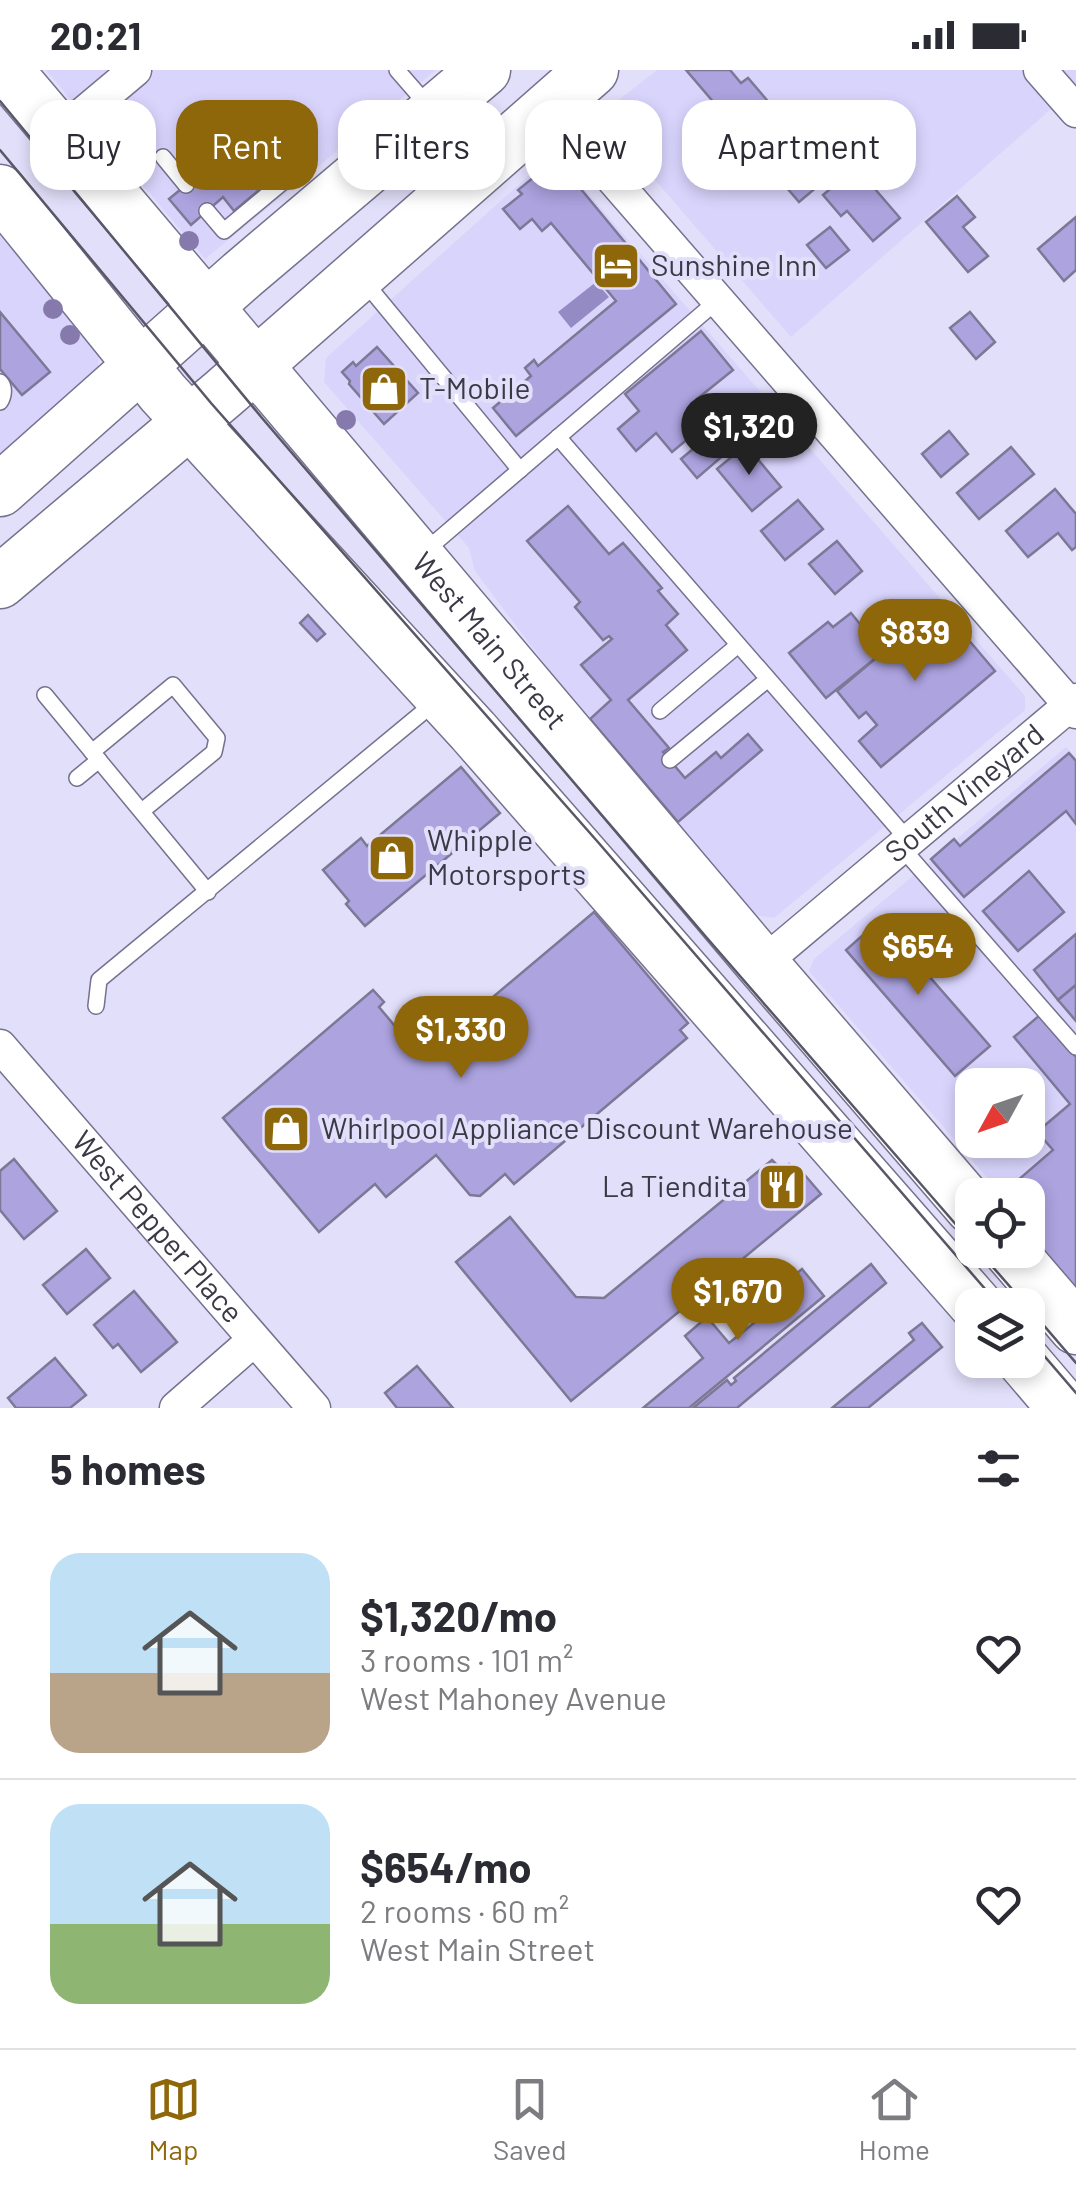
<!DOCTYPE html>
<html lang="en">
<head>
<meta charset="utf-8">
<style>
  body { margin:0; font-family:Barlow,sans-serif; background:#f7f7f7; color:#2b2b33; height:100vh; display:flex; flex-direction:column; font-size:38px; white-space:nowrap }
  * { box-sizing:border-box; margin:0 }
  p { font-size:32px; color:#7c7c81 }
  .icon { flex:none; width:55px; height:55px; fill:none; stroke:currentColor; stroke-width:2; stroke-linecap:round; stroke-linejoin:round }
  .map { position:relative; height:1338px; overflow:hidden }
  .drawer { display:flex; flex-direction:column; background:#fff; flex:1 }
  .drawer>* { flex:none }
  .top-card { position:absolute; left:30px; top:30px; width:1018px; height:90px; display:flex; gap:20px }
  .needle { width:65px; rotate:230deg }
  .buttons { position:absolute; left:955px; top:998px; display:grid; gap:20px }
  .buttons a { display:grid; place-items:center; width:90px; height:90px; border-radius:20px; background:#fff; box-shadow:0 5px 15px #0003; font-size:50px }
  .price { position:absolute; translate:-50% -85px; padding:0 22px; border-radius:35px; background:#8e670b; color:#fff; font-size:32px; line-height:65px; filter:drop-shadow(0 2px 5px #0008) }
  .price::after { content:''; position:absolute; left:50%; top:60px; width:30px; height:22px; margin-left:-15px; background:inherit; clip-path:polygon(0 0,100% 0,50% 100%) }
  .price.current { background:#222; color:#fff }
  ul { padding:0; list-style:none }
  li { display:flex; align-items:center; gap:30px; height:250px; padding:0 50px }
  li+li { border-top:2px solid #e1e1e2 }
  li span { display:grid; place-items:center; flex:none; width:280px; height:200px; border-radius:30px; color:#555 }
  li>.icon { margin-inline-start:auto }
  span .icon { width:120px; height:120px; fill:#fffc; stroke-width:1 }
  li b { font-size:42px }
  h2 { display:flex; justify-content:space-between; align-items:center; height:120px; padding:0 50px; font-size:42px }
  .pill { padding:0 35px; border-radius:30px; background:#fff; box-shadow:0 5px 15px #0003; font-size:35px; line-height:90px }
  .pill.current { background:#8e670b; color:#fff }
  .status { display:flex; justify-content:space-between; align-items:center; height:70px; padding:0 50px; background:#fff; direction:ltr }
  .status svg { height:28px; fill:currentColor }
  .menu { display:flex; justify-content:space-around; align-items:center; height:140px; border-top:2px solid #e1e1e2; background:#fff; font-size:28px; color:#7c7c81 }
  .menu a { display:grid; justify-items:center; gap:5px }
  .menu .current { color:#8e670b }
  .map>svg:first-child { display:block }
  .built { fill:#d9d4fc; fill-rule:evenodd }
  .water { fill:#948bc5 }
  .building { fill:#aca3df; stroke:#7c7896; stroke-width:2.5 }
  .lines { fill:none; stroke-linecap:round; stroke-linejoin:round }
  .lane-casing { stroke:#75718e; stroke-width:18 }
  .street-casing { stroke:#75718e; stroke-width:35 }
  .primary-casing { stroke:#75718e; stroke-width:55 }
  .lane { stroke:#fff; stroke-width:15 }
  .street { stroke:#fff; stroke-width:32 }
  .primary { stroke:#fff; stroke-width:52 }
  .tram { stroke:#5a5767; stroke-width:2.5 }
  .tree { fill:#867aac }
  .labels { text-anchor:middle; stroke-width:8; stroke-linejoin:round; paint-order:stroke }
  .poi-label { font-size:30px; fill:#3b3946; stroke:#e2dffa; text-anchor:start }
  .street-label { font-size:30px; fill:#3b3946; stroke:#e2dffa }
</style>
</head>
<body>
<div class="status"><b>20:21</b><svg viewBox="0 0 49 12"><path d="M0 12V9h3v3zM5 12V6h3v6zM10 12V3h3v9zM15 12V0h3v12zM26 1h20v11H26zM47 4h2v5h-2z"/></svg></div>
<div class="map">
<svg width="1076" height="1338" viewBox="0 0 1076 1338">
  <rect width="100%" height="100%" fill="#e2dffa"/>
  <g class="built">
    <path d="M46,0H436L205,189Z"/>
    <path d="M657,0H1076V17L791,267L611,59L616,32Z"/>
    <path d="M558,89L1025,626V640L774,848L755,845L590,649L574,633L475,501L469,478L324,312L326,288L545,91Z"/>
    <path d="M0,150L99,283L98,297L93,307L0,390Z"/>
    <path d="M1066,677L1076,688V1211L1028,1154V1125H1002L809,901L814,889ZM972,1015H1028V1070H972Z"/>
  </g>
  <path class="water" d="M596,212L609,227L571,258L558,242Z"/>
  <g class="building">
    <path d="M686,0H730L741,13L748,8L808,78L834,55L857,83L799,132Z"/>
    <path d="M216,54L248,92L253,88L271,110L234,141L223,127L191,155L169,129L203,101L185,80Z"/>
    <path d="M556,89L676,234L516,366L493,338L531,306L525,298L534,290L538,296L616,231L551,153L542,161L532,149L520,159L503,139L522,124L518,120Z"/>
    <path d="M856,97L900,148L873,171L847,141L841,146L823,125Z"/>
    <path d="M957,126L975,147L963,157L988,186L968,202L926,152Z"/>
    <path d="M1076,147V200L1064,211L1038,179Z"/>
    <path d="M830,157L849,180L826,198L807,175Z"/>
    <path d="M0,242L50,302L22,325L0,299Z"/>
    <path d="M970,242L995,272L976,289L950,258Z"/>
    <path d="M701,261L733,300L697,329L713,348L672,382L656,363L636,381L618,359L639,341L625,324Z"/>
    <path d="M377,277L418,323L384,354L349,314L350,311L342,302L353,292L356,296Z"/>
    <path d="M717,359L733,377L697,408L681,389Z"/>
    <path d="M949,361L968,384L941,407L922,384Z"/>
    <path d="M746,375L781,417L752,441L717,399Z"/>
    <path d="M1011,377L1034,404L979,449L957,423Z"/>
    <path d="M1055,419L1076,444V477L1072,480L1058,463L1028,487L1006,461Z"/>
    <path d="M798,430L823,459L785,490L761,461Z"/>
    <path d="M568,436L609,484L623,473L662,518L658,521L678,544L666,555L687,580L628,630L669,678L663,682L685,708L716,682L721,688L748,664L762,680L678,752L590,649L611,630L581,595L612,569L609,566L603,570L575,537L580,532L527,471Z"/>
    <path d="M837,471L862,501L835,524L809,494Z"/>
    <path d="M939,535L995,601L881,697L859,671L877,655L866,642L859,648L837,621Z"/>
    <path d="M851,543L883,582L826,628L789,583L828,552L833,557Z"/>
    <path d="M308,545L325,564L317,571L300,553Z"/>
    <path d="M1069,683L1076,691V754L1066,741L964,827L931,789L954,769L960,776Z"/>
    <path d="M461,697L500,743L365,856L346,834L349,831L323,800L361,768L367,776Z"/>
    <path d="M1029,801L1064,842L1018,881L983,841Z"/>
    <path d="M594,842L688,953L680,960L687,968L514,1114L505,1104L480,1126L470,1125L436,1085L386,1127L375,1114L319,1162L223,1048L373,920L384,932L379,937L409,973L436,975Z"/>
    <path d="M880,850L990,976L955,1006L846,880Z"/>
    <path d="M1076,864V915L1058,930L1034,900Z"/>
    <path d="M1076,915V951L1058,930Z"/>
    <path d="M1040,945L1076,987V1219L1038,1174L1042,1171L1028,1154V1125L1002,1124L1053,1080L1037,1062L1070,1034L1014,967Z"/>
    <path d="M14,1089L57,1141L24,1169L0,1140V1101Z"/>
    <path d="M772,1090L782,1100L789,1094L793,1100L798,1097L821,1124L571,1331L456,1192L510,1147L576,1227L604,1228Z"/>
    <path d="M86,1179L110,1208L67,1244L43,1215Z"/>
    <path d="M871,1194L886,1213L737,1338H693L727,1310L731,1315L736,1311L734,1308Z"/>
    <path d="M802,1199L824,1226L689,1338H643L703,1288L685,1266L707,1247L729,1273L755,1252L748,1244Z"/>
    <path d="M134,1221L177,1272L141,1302L118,1274L113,1278L94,1255Z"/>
    <path d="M922,1253L942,1277L868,1338H832L914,1270L909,1263Z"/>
    <path d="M55,1288L86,1325L70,1338H16L8,1328Z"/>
    <path d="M417,1296L453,1338H397L385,1323Z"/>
  </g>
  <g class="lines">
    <g class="lane-casing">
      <g id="lane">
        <path d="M397,0L430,38"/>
        <path d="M163,87L186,115"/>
        <path d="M207,141L224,161L290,106"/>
        <path d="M363,210L520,400"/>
        <path d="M0,312C5,317 4,326 0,332"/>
        <path d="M558,367L909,771"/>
        <path d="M424,482L717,231"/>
        <path d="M45,625L208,822"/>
        <path d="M660,641L738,575"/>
        <path d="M92,682L173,615L217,668L214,682L142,741"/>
        <path d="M670,690L768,609"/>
        <path d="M77,708L99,690"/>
        <path d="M902,778L1076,977"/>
        <path d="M96,936L99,910L434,633"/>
      </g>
    </g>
    <g class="street-casing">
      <g id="street">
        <path d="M1040,0L1076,41"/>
        <path d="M550,37L1076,642"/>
        <path d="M60,63L135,0"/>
        <path id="s1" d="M762,894L1076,630"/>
        <path id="s2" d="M0,976L314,1338"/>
        <path d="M176,1338L254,1270"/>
      </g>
    </g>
    <g class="primary-casing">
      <g id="primary">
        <path id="s3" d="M6,0L762,894L972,1138"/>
        <path d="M0,121L163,323L473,661L976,1235"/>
        <path d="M0,420L242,205L484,0"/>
        <path d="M0,512L224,323L592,0"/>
        <path d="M1009,1180L1076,1258"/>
        <path d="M1023,1290L1064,1338"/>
      </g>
    </g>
    <use href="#lane" class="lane"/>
    <use href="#street" class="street"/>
    <use href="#primary" class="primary"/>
    <g class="tram">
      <path d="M0,31L262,348L707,868L972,1173"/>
      <path d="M0,80L211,333L597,771L999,1235"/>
      <path d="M978,1180L1026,1235"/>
      <path d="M1028,1237L1076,1293"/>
      <path d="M1028,1267L1076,1323"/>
    </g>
  </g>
  <g class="tree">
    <circle cx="189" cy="171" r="10"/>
    <circle cx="53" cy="239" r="10"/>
    <circle cx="70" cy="265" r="10"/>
    <circle cx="346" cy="350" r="10"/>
  </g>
  <defs>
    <g id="hotel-square" transform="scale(2.5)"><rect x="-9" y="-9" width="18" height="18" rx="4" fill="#8e670b" stroke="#e2dffa"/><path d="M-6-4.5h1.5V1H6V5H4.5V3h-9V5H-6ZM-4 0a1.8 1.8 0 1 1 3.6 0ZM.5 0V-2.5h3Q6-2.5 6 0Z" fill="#fff"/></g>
    <g id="shop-square" transform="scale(2.5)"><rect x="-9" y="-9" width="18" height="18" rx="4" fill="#8e670b" stroke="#e2dffa"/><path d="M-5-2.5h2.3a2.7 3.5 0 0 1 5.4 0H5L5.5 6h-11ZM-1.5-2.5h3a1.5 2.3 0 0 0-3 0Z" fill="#fff"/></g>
    <g id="restaurant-square" transform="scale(2.5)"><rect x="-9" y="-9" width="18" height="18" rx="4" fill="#8e670b" stroke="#e2dffa"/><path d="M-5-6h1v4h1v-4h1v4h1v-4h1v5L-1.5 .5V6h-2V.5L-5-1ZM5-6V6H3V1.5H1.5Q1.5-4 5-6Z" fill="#fff"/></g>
  </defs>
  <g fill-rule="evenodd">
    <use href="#hotel-square" x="616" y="196"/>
    <use href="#shop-square" x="384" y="319"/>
    <use href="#shop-square" x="392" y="788"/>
    <use href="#shop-square" x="286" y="1059"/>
    <use href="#restaurant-square" x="782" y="1117"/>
  </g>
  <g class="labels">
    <g class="poi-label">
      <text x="651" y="206">Sunshine Inn</text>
      <text x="419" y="329">T-Mobile</text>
      <text x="427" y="781">Whipple<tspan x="427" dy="34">Motorsports</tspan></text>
      <text x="321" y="1069">Whirlpool Appliance Discount Warehouse</text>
      <text x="747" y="1127" text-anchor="end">La Tiendita</text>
    </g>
    <g class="street-label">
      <text dy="10" stroke="none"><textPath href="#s3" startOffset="748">West Main Street</textPath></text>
      <text dy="10" stroke="none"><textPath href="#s1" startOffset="265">South Vineyard</textPath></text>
      <text dy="10" stroke="none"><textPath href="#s2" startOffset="240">West Pepper Place</textPath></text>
    </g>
  </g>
</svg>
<div class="buttons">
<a><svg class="needle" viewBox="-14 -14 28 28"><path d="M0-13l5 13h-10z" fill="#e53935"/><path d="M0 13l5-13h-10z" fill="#7c7c81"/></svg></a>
<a><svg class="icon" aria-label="locate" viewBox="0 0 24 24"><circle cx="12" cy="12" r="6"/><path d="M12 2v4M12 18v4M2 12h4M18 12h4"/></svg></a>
<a><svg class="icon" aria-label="layers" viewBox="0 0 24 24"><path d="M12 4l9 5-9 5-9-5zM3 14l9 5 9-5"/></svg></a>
</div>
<b class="price current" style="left:749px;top:408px">$1,320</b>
<b class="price" style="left:915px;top:614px">$839</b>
<b class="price" style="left:918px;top:928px">$654</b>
<b class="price" style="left:461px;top:1011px">$1,330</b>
<b class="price" style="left:738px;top:1273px">$1,670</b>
<div class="top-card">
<a class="pill">Buy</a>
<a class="pill current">Rent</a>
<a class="pill">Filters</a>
<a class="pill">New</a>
<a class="pill">Apartment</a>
</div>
</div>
<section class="drawer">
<h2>5 homes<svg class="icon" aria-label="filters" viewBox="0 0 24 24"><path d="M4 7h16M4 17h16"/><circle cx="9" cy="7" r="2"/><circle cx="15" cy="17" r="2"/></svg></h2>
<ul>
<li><span style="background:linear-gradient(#bfe0f5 60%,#b9a48a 0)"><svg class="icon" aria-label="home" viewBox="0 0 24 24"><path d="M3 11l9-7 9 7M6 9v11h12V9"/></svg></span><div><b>$1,320/mo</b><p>3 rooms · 101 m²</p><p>West Mahoney Avenue</p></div><svg class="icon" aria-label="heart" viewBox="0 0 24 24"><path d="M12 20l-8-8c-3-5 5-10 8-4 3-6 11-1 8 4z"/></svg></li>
<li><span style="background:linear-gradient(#bfe0f5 60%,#8fb573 0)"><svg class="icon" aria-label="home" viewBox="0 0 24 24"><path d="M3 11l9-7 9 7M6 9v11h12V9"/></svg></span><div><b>$654/mo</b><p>2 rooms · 60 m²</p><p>West Main Street</p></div><svg class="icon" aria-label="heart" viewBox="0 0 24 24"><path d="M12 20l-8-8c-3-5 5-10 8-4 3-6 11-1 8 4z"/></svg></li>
</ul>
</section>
<nav class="menu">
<a class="current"><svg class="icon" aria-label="map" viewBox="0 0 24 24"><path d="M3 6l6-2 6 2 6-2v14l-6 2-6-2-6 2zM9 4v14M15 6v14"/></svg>Map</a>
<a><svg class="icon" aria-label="saved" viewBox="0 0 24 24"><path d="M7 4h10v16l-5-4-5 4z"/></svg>Saved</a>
<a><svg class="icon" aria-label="home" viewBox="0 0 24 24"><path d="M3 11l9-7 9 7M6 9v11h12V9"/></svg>Home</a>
</nav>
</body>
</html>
